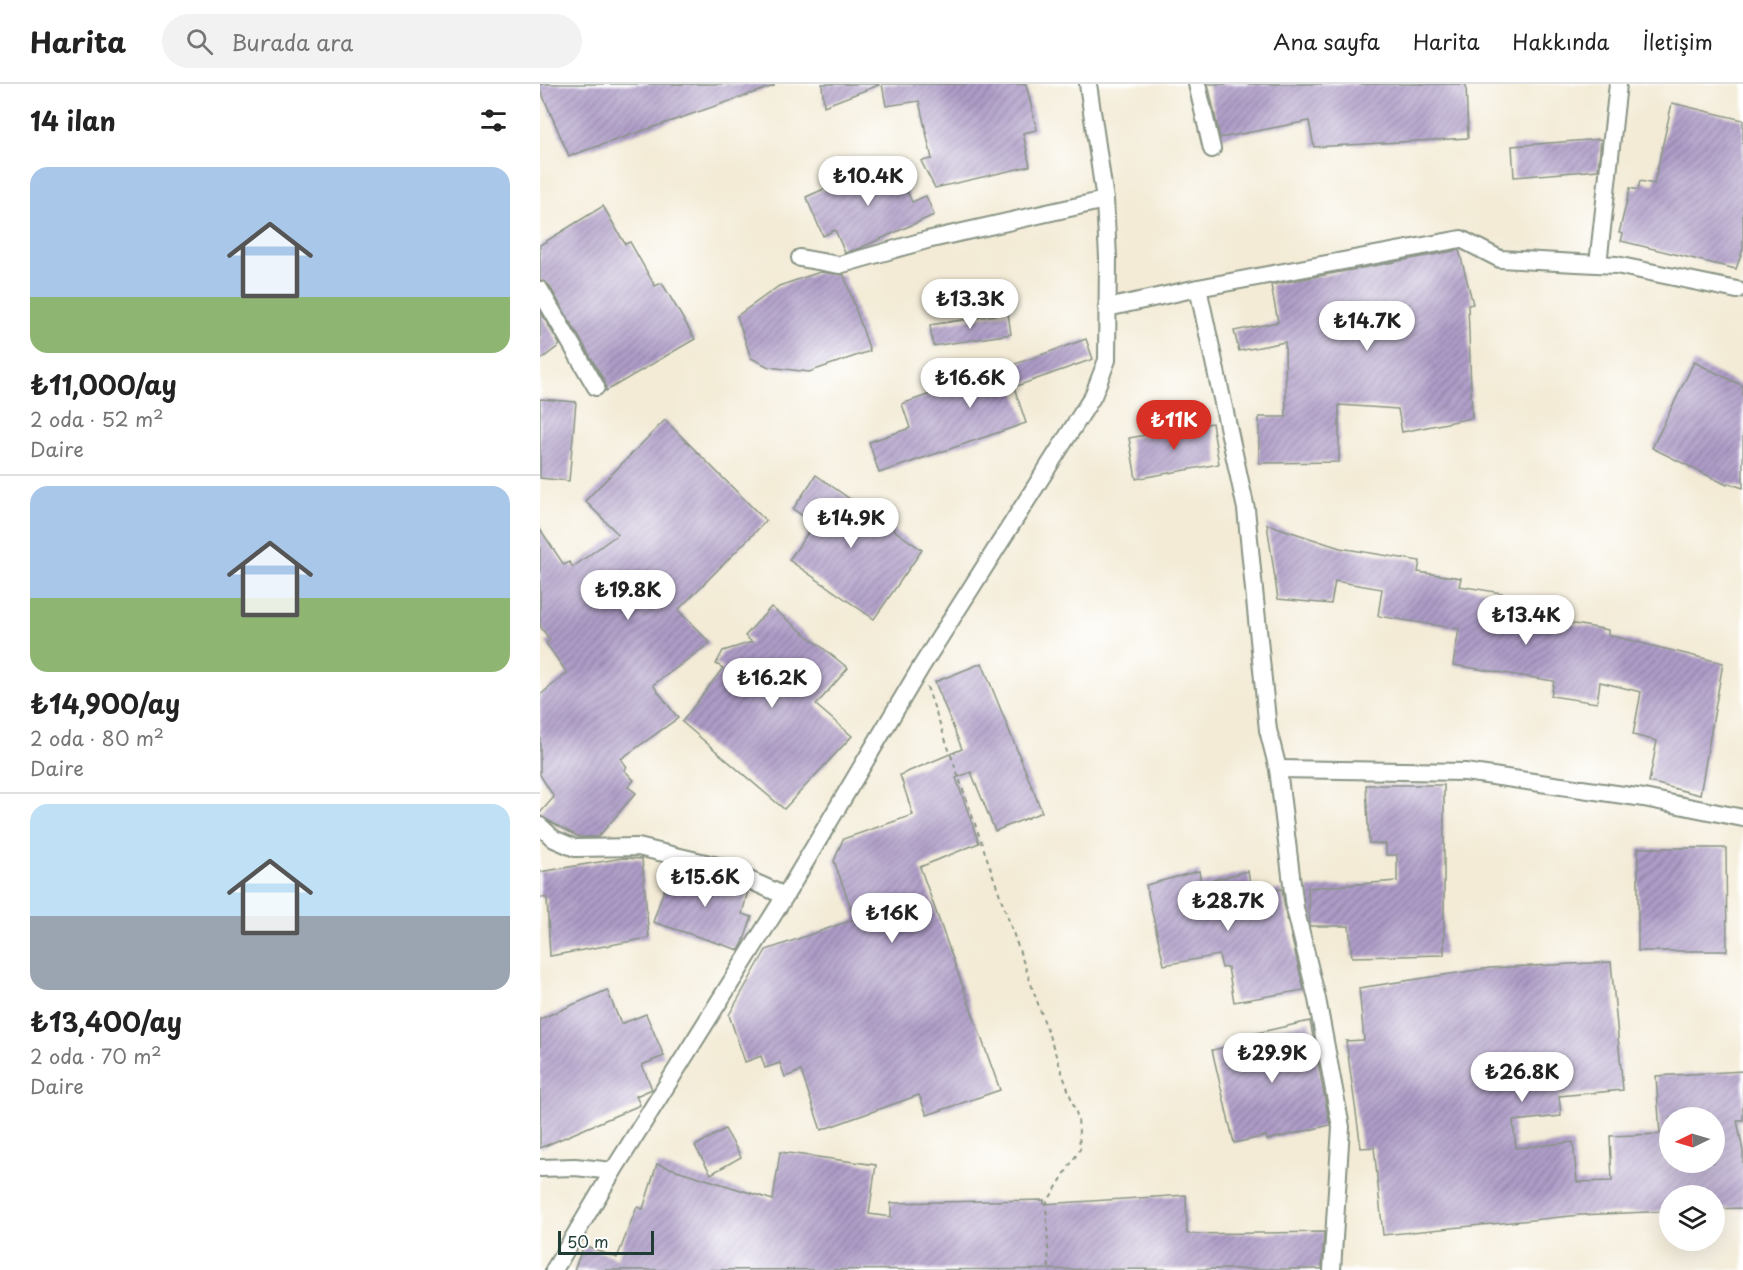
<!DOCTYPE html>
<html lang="tr">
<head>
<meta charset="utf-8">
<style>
  body { margin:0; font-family:"Playpen Sans",sans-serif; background:#f2f2f2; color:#222; height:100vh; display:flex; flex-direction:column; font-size:22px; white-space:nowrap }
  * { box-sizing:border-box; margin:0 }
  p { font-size:20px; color:#767676 }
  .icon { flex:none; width:33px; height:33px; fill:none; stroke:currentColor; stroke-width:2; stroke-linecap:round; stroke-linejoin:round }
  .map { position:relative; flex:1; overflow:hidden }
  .drawer { display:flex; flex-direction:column; background:#fff; width:540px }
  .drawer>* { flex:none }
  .needle { width:39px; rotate:265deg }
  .tools { position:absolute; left:1119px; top:1023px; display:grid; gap:12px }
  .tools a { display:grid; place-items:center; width:66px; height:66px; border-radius:50%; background:#fff; box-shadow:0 6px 24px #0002; font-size:30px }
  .scale { position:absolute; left:18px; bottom:15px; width:96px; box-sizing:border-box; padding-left:6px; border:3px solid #1f3d34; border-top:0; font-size:16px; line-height:21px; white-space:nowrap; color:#1f3d34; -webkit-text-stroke:4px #fff; paint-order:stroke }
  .price { position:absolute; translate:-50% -51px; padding:0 14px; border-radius:21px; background:#fff; color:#222; font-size:20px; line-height:39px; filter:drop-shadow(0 2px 3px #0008) }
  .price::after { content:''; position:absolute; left:50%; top:36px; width:18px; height:14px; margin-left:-9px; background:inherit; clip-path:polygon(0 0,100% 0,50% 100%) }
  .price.on { background:#d93025; color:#fff }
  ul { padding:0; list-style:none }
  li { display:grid; align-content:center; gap:12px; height:318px; padding:0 30px }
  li+li { border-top:2px solid #e0e0e0 }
  li span { display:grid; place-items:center; height:186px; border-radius:18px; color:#555 }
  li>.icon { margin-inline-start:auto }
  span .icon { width:108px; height:108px; fill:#fffc; stroke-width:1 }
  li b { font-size:26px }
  h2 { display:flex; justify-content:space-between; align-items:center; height:72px; padding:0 30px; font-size:26px }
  header { display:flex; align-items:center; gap:36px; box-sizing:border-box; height:84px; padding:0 30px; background:#fff; border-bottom:2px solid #e0e0e0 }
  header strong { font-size:28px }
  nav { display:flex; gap:33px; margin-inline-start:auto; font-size:21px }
  .search { width:420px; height:54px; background:#f2f2f2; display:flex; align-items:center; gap:15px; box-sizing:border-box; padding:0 21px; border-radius:33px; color:#767676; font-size:22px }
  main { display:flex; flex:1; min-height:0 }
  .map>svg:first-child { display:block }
  .building { fill:url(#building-hatch); fill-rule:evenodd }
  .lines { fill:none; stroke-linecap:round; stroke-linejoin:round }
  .minor-casing { stroke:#899485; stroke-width:20 }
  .path { stroke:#899485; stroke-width:2; stroke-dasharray:4.5 4.5; stroke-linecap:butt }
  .minor { stroke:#fff; stroke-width:16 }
</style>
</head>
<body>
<header>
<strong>Harita</strong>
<div class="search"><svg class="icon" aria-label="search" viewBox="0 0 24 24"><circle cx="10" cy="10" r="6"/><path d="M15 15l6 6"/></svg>Burada ara</div>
<nav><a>Ana sayfa</a><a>Harita</a><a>Hakkında</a><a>İletişim</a></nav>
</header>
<main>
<section class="drawer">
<h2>14 ilan<svg class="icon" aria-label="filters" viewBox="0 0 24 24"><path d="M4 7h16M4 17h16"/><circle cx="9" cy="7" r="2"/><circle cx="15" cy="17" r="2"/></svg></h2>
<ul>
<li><span style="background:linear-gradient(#a9c7e8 70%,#8fb573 0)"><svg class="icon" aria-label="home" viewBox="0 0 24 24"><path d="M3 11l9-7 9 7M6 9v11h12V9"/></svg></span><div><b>₺11,000/ay</b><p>2 oda · 52 m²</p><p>Daire</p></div></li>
<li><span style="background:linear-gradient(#a9c7e8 60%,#8fb573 0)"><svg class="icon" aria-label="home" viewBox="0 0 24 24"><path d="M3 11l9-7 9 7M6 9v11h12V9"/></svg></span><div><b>₺14,900/ay</b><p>2 oda · 80 m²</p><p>Daire</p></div></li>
<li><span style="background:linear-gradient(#bfe0f5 60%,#9aa5b1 0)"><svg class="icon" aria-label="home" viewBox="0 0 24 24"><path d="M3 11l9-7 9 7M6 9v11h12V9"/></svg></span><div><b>₺13,400/ay</b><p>2 oda · 70 m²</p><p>Daire</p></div></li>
</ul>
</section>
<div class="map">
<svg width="1203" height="1186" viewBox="0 0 1203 1186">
  <defs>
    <pattern id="building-hatch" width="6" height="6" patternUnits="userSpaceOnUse" patternTransform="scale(1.5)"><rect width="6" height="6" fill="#ae9cc7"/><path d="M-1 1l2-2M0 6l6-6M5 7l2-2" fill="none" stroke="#8d80a2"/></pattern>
  </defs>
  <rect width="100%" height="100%" fill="#fff"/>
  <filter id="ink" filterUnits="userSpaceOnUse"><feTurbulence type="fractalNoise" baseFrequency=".0167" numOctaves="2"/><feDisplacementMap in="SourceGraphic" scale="12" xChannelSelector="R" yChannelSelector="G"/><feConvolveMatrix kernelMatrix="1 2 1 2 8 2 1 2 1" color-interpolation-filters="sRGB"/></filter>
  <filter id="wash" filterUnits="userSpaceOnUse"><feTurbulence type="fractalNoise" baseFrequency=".008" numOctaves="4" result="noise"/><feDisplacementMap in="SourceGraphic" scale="24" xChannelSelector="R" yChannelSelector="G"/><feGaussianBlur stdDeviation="1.35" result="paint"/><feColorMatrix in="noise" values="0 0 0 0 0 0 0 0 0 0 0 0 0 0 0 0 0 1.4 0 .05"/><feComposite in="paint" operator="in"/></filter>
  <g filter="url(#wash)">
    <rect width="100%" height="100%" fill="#f3ebd6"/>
    <g id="blocks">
      <g class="building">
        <path d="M0,0H233L234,2L29,72L0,5Z"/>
        <path d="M282,0H339V1L284,22Z"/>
        <path d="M342,0H486L497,46L483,49L490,82L395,104L381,77L392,75L379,17L346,22Z"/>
        <path d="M668,0H926L928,54L774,63L769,37L680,54Z"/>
        <path d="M1132,19L1203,36V165L1196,185L1081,157L1083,150L1079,149L1090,104L1098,106L1100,97L1114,100Z"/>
        <path d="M1061,55L1058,86L974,93L972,62Z"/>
        <path d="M352,75L372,118L386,112L394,131L320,164L305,169L295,146L283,152L266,113Z"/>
        <path d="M63,122L85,160L90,158L115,202L122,199L155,255L66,307L65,298L9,201L0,196V161Z"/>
        <path d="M919,166L933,220L928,221L932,334L862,348L858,325L799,321V378L719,379V333H746L745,258L699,267L694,247L738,238L731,201Z"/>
        <path d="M280,188L304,191L330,267L269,288L229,283L211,274L197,232L239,202Z"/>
        <path d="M0,227L20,261L0,276Z"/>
        <path d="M468,229L471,250L393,262L390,241Z"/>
        <path d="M546,255L553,275L474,303L486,339L339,389L329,358L370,344L362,320Z"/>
        <path d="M1154,278L1203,302V404L1188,399L1187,401L1112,364Z"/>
        <path d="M0,315L36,318L29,397L0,394Z"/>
        <path d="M125,336L226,437L138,526L170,559L113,601L138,634L81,675L87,683L84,686L94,696L88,703L96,709L58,753H39L0,732V729L14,713L0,691V611L27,589L6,559L10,556L0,542V445L24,481L29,478L33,483L78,450L45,417Z"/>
        <path d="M672,339L679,380L596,395L589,354Z"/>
        <path d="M276,391L382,466L334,535L249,476L274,440L253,425Z"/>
        <path d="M727,440L800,464L880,477L878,488L921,494L919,502L962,509L960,518L1018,528L1017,537L1068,546V551L1183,579L1160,711L1109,698L1117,657L1093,651L1101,608L1060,598L1057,619L1011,612L1014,597L913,581L919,545L838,532L842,505L795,497L791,520L738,515Z"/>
        <path d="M231,523L308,584L276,621L312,652L244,725L142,638L183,584L176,580L183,567L212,558L205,552Z"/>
        <path d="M442,579L502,728L455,747L431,688L416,694L439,759L380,783L460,1006L387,1031L379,1011L281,1046L261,987L245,993L240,979L225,984L221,972L205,978L189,931L226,866L315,835L294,777L303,755L373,731L360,691L422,665L395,598Z"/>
        <path d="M826,701H904V871L812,873L809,842H770L768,804L857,797V771H846V760L829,759Z"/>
        <path d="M1098,764H1186L1187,867H1098Z"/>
        <path d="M83,774L102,775L109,854L10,872L7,814L0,813V788Z"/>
        <path d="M138,783L175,792L208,807L202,830L212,833L203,859L199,866L113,838L124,806H129Z"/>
        <path d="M659,787L661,799L708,787L712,811L742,805L745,826L764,906L694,918L688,883L682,884L679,871L624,881L606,801Z"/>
        <path d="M1071,878L1083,1006L1019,1012L1021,1032L973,1037L976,1064L1033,1058L1037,1098L1072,1097L1070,1052L1120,1050L1116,992L1203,987V1036H1197L1203,1067V1124L1174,1125V1112H1130V1127L1040,1131L843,1151L834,1063L821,1064L806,957L824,956L819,904L950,884ZM1130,1034H1174V1078H1130Z"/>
        <path d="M67,906L81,940L106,930L124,972L102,981L112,1005L96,1012L100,1021L0,1064V935Z"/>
        <path d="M770,937L790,1041L727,1056L726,1052L694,1059L672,966L704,959L703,952Z"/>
        <path d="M185,1045L201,1073L171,1090L155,1062Z"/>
        <path d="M240,1068L336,1081L329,1130L351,1133V1119L504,1116V1120L646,1111L647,1150L784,1148L782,1185L34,1186L44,1161L77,1174L97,1123L103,1125L117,1080L233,1116Z"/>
      </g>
    </g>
  </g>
  <g filter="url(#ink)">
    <use href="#blocks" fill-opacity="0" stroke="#899485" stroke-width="1.5"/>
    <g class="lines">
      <g class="minor-casing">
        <g id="minor">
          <path d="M657,0L672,65"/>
          <path d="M260,174L299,181L387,156L565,116"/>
          <path d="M1058,180L1078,0"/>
          <path d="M658,204L921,155L960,175L1076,181L1197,206"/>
          <path d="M0,206L56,303"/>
          <path d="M567,224L658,204L706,425L728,646L738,685L755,824L777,915L801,1043L792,1186"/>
          <path d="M738,685L925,688L1104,714L1203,734"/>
          <path d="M0,742L14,755L35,764L98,763L178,782L245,812"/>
          <path d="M0,1084L35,1083L73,1087"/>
          <path d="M14,1186L73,1087L245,812L381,583L553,312L567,276L568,174L565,116L548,0"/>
        </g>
      </g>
      <path class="path" d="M387,603L538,1034L540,1065L506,1120L509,1186"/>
      <use href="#minor" class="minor"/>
    </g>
  </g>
</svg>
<div class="tools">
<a><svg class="needle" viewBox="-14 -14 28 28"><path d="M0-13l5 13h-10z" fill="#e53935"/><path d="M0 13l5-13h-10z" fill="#767676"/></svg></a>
<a><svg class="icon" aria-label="layers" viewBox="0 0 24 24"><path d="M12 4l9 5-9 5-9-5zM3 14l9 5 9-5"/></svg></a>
</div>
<div class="scale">50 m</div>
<b class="price" style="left:328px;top:123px">₺10.4K</b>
<b class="price" style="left:430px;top:246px">₺13.3K</b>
<b class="price" style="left:827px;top:268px">₺14.7K</b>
<b class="price" style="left:430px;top:325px">₺16.6K</b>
<b class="price on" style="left:634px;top:367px">₺11K</b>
<b class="price" style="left:311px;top:465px">₺14.9K</b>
<b class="price" style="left:88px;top:537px">₺19.8K</b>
<b class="price" style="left:986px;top:562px">₺13.4K</b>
<b class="price" style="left:232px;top:625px">₺16.2K</b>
<b class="price" style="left:165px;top:824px">₺15.6K</b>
<b class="price" style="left:688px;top:848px">₺28.7K</b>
<b class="price" style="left:352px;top:860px">₺16K</b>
<b class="price" style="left:732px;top:1000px">₺29.9K</b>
<b class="price" style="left:982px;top:1019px">₺26.8K</b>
</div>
</main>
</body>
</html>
